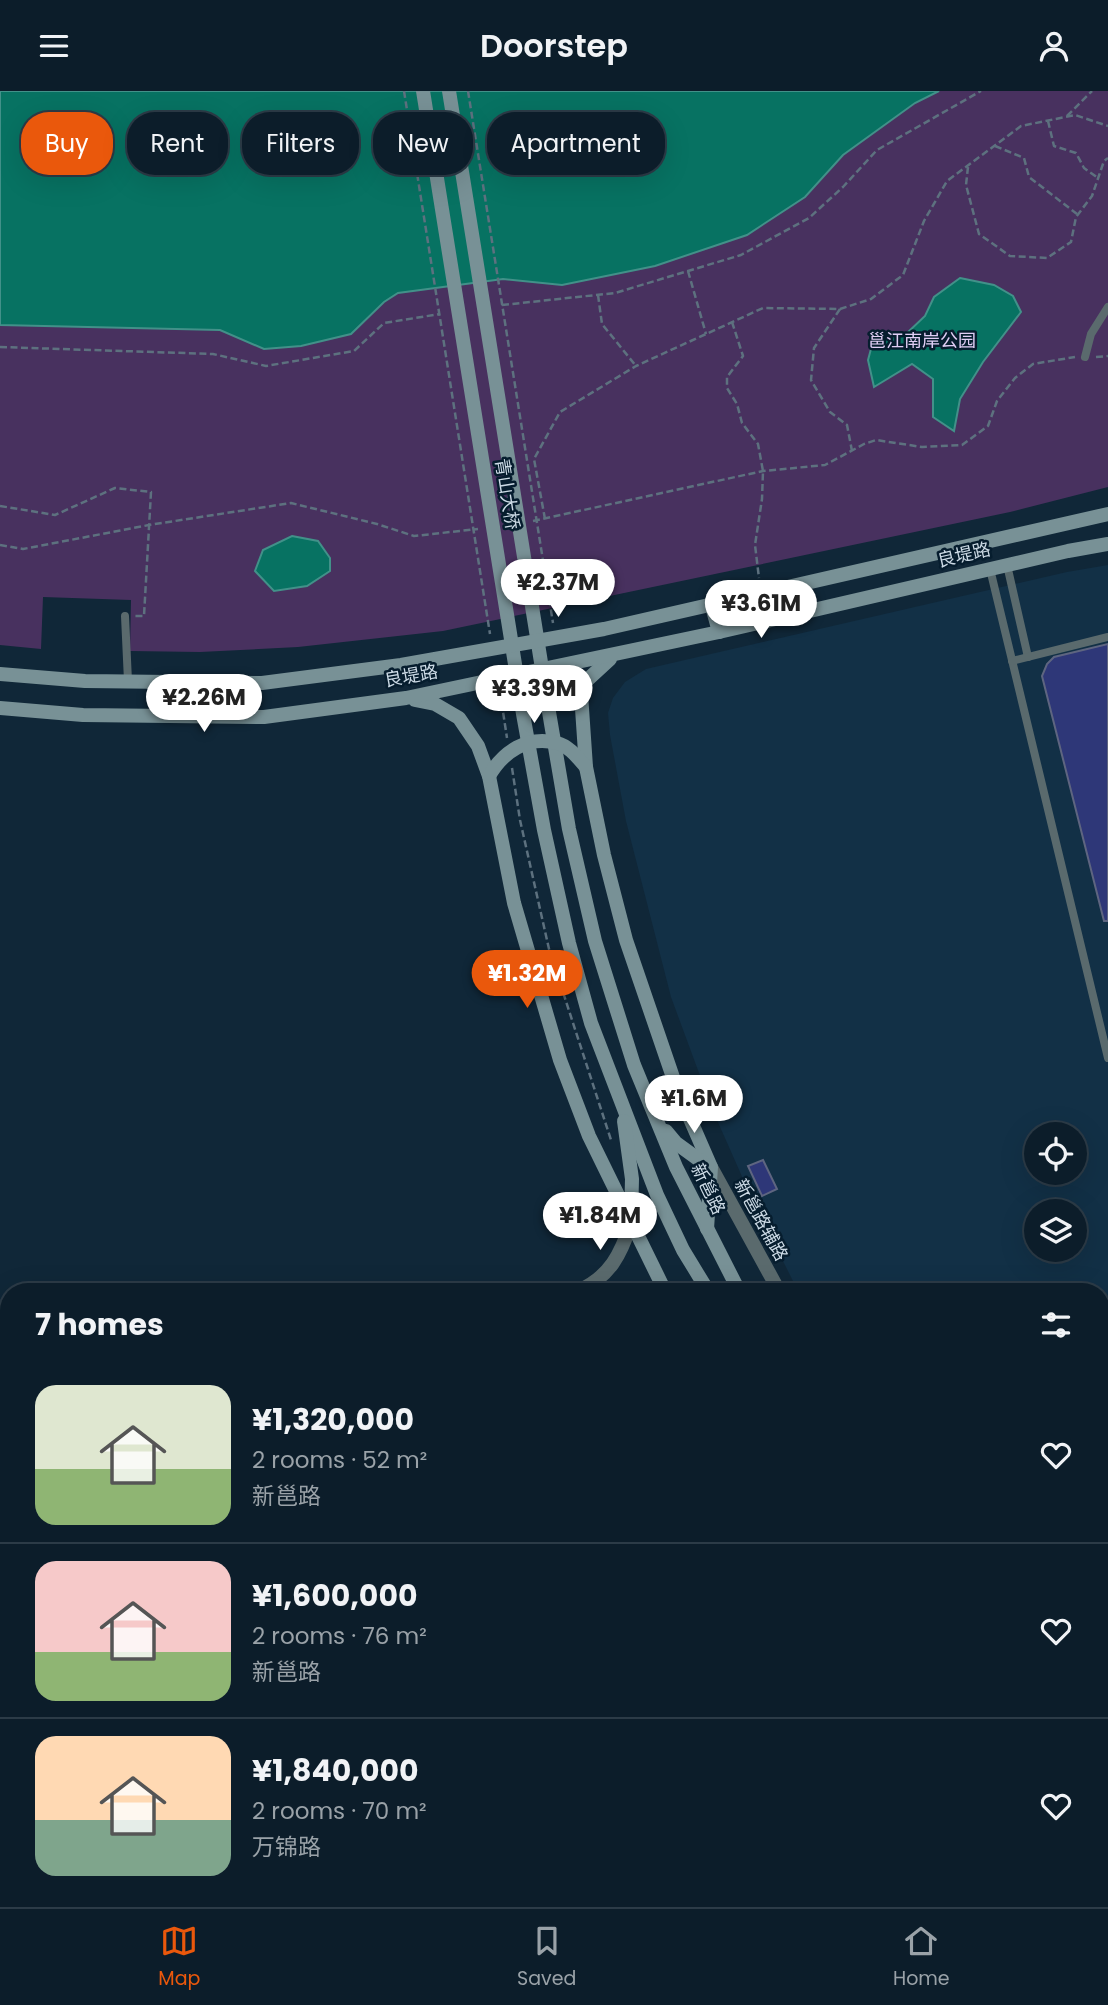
<!DOCTYPE html>
<html lang="en">
<head>
<meta charset="utf-8">
<style>
  body { margin:0; font-family:Poppins,"Noto Sans SC",sans-serif; background:#152632; color:#f1f3f6; height:100vh; display:flex; flex-direction:column; font-size:26px; white-space:nowrap }
  * { box-sizing:border-box; margin:0 }
  p { font-size:23px; color:#9aa2a8 }
  .icon { flex:none; width:38px; height:38px; fill:none; stroke:currentColor; stroke-width:2; stroke-linecap:round; stroke-linejoin:round }
  .map { position:relative; flex:1; overflow:hidden }
  .drawer { position:absolute; left:0px; top:1192px; width:1110px; height:625px; display:flex; flex-direction:column; background:#0c1d2a; border-radius:28px 28px 0 0; box-shadow:0 7px 28px #0002,0 0 0 2px #2c3b47 }
  .drawer>* { flex:none }
  .hud { position:absolute; left:21px; top:21px; width:700px; height:63px; display:flex; gap:14px }
  .controls { position:absolute; left:1024px; top:1031px; display:grid; gap:14px }
  .controls a { display:grid; place-items:center; width:63px; height:63px; border-radius:50%; background:#0c1d2a; box-shadow:0 7px 28px #0002,0 0 0 2px #2c3b47; font-size:35px }
  .price { position:absolute; translate:-50% -60px; padding:0 16px; border-radius:24px; background:#fff; color:#222; font-size:23px; line-height:46px; filter:drop-shadow(0 2px 4px #0008) }
  .price::after { content:''; position:absolute; left:50%; top:42px; width:21px; height:16px; margin-left:-10px; background:inherit; clip-path:polygon(0 0,100% 0,50% 100%) }
  .price.on { background:#ea580c; color:#fff }
  ul { padding:0; list-style:none }
  li { display:flex; align-items:center; gap:21px; height:175px; padding:0 35px }
  li+li { border-top:2px solid #2c3b47 }
  li span { display:grid; place-items:center; flex:none; width:196px; height:140px; border-radius:21px; color:#555 }
  li>.icon { margin-inline-start:auto }
  span .icon { width:84px; height:84px; fill:#fffc; stroke-width:1 }
  li b { font-size:30px }
  h2 { display:flex; justify-content:space-between; align-items:center; height:84px; padding:0 35px; font-size:30px }
  .chip { padding:0 24px; border-radius:28px; background:#0c1d2a; box-shadow:0 7px 28px #0002,0 0 0 2px #2c3b47; font-size:24px; line-height:63px }
  .chip.on { background:#ea580c; color:#fff }
  header { display:flex; justify-content:space-between; align-items:center; height:91px; padding:0 35px; background:#0c1d2a; font-size:32px; font-weight:600 }
  .tabs { display:flex; justify-content:space-around; align-items:center; height:98px; border-top:2px solid #2c3b47; background:#0c1d2a; font-size:19px; color:#9aa2a8 }
  .tabs a { display:grid; justify-items:center; gap:4px }
  .tabs .on { color:#ea580c }
  .map>svg:first-child { display:block }
  .built { fill:#123046; fill-rule:evenodd }
  .green { fill:#48315f }
  .water { fill:#077262; stroke:#429189; stroke-width:2 }
  .building { fill:#2e3778; stroke:#5e6580; stroke-width:2 }
  .lines { fill:none; stroke-linecap:round; stroke-linejoin:round }
  .path { stroke:#5d717f; stroke-width:2.5; stroke-dasharray:7 3.5; stroke-linecap:butt }
  .service { stroke:#5a6a6d; stroke-width:8 }
  .minor { stroke:#5a6a6d; stroke-width:14 }
  .tertiary { stroke:#5a6a6d; stroke-width:14 }
  .secondary { stroke:#789196; stroke-width:14 }
  .trunk { stroke:#99bec4; stroke-width:19 }
  .labels { text-anchor:middle; stroke-width:5; stroke-linejoin:round; paint-order:stroke }
  .park-label { font-size:18px; fill:#dfcdf4; stroke:#061d2e }
  .street-label { font-size:18px; fill:#ccdae5; stroke:#061d2e }
</style>
</head>
<body>
<header><svg class="icon" aria-label="menu" viewBox="0 0 24 24"><path d="M4 6h16M4 12h16M4 18h16"/></svg>Doorstep<svg class="icon" aria-label="person" viewBox="0 0 24 24"><circle cx="12" cy="8" r="4"/><path d="M4 21q1-7 8-7t8 7"/></svg></header>
<div class="map">
<svg width="1108" height="1816" viewBox="0 0 1108 1816">
  <rect width="100%" height="100%" fill="#102738"/>
  <path class="built" d="M1108,474V1384L1101,1385V1200H798L752,1108L713,1020L671,906L626,730L610,644L608,622L613,607L625,591L646,578L1067,481ZM1036,1043H1074V1082H1036ZM1036,1120H1074V1158H1036Z"/>
  <path class="green" d="M939,0H1108V396L1010,421L443,540L298,556L200,561L130,560L131,509L43,506L41,558L0,554V234L220,239L264,258L351,243L384,211L398,202L503,188L562,194L805,106L843,64L915,12Z"/>
  <g class="water">
    <path d="M0,0H939L915,12L843,64L805,106L747,144L655,175L562,194L503,188L398,202L384,211L351,243L301,255L264,258L220,239L0,234Z"/>
    <path d="M960,187L994,194L1013,205L1021,221L983,271L960,308L954,340L933,326V288L912,273L874,296L868,269L874,247L906,243L925,225L934,206Z"/>
    <path d="M292,445L318,450L330,467V480L307,495L274,500L255,480L263,459Z"/>
  </g>
  <g class="building">
    <path d="M1108,553V830H1104L1042,585L1047,573L1054,566Z"/>
    <path d="M763,1069L777,1098L762,1105L748,1075Z"/>
  </g>
  <g class="lines">
    <g class="path">
      <path d="M404,0L490,543"/>
      <path d="M468,0L553,532"/>
      <path d="M1067,25L1092,0"/>
      <path d="M1048,30L1054,55L1076,62L1084,77L1098,87"/>
      <path d="M995,55L1024,67L1029,86L1077,123"/>
      <path d="M968,76L966,94L979,143L1010,165L1047,167L1071,151L1076,126L1092,105L1104,70L1108,67"/>
      <path d="M688,180L706,243"/>
      <path d="M598,204L602,233L636,275"/>
      <path d="M502,214L615,202L741,164L809,127L843,96L877,59L981,0"/>
      <path d="M840,218L814,257L811,289L830,321L847,334L852,360"/>
      <path d="M732,231L743,265L727,286V297L737,313L742,332L758,353L763,380L762,408L755,454L759,487"/>
      <path d="M0,256L213,263L266,275L354,260L384,232L440,223"/>
      <path d="M1096,266L1108,265"/>
      <path d="M0,415L55,424L115,397L151,401L144,525H135"/>
      <path d="M545,428L534,368L560,321L636,275L763,217L840,218L871,208L903,184L924,130L947,90L1021,35L1075,24L1108,35"/>
      <path d="M533,430L763,380L825,374L864,353L876,349L922,356L962,354L988,335L997,310L1015,287L1033,273L1075,266"/>
      <path d="M0,454L23,458L149,434L291,412L377,433L414,445L478,438"/>
      <path d="M562,587L566,615"/>
      <path d="M500,601L507,647"/>
      <path d="M512,677L520,729L549,858L611,1049"/>
    </g>
    <g class="service">
      <path d="M1085,266L1091,243L1108,216"/>
      <path d="M1007,474L1028,566"/>
      <path d="M990,478L1108,967"/>
      <path d="M125,525L128,590"/>
      <path d="M1012,570L1108,546"/>
    </g>
    <g class="minor">
      <path d="M711,1076L779,1200"/>
      <path d="M578,1200C610,1186 621,1163 631,1132"/>
      <path d="M0,1385L9,1384"/>
      <path d="M0,1403L9,1402"/>
      <path d="M1101,1771L1108,1785"/>
      <path d="M1008,1808L1010,1816"/>
    </g>
    <g class="tertiary">
      <path d="M1101,1406L1108,1407"/>
      <path d="M1101,1433H1108"/>
      <path d="M0,1686L9,1683"/>
      <path d="M0,1711L9,1708"/>
    </g>
    <g class="secondary">
      <path d="M423,0L523,623L544,739L569,852L591,932L657,1104L683,1159L708,1200"/>
      <path d="M449,0L549,621L569,738L595,850L634,974L676,1076L739,1200"/>
      <path d="M711,512L719,541"/>
      <path d="M610,568L585,591L581,603L586,676L604,764L626,849L677,998L711,1076L707,1138"/>
      <path d="M0,583L85,590L262,592L401,574L604,538L1108,423"/>
      <path d="M415,609L435,613L459,627L478,655L489,685L514,812L560,969L589,1045L665,1200"/>
      <path d="M0,617L83,624L264,626L406,607L719,541L1068,460L1108,453"/>
      <path d="M489,685C503,661 527,644 557,652C569,655 578,667 586,676"/>
      <path d="M624,1030L632,1088L631,1128"/>
      <path d="M666,1040L676,1052L709,1076"/>
      <path d="M1101,1799L1104,1816"/>
      <path d="M1017,1808L1022,1816"/>
      <path d="M1047,1808L1051,1816"/>
      <path d="M1079,1808L1083,1816"/>
    </g>
    <g class="trunk">
      <path d="M1101,1721L1108,1719"/>
      <path d="M1101,1751L1108,1748"/>
      <path d="M777,1816L805,1808"/>
      <path d="M883,1816L911,1808"/>
    </g>
  </g>
  <g class="labels">
    <g class="park-label">
      <text x="922" y="256">邕江南岸公园</text>
    </g>
    <g class="street-label">
      <text transform="translate(507 403) rotate(81)" y="6">青山大桥</text>
      <text transform="translate(964 464) rotate(-13)" y="6">良堤路</text>
      <text transform="translate(411 585) rotate(-10)" y="6">良堤路</text>
      <text transform="translate(708 1098) rotate(64)" y="6">新邕路</text>
      <text transform="translate(761 1129) rotate(61)" y="6">新邕路辅路</text>
    </g>
  </g>
</svg>
<div class="controls">
<a><svg class="icon" aria-label="locate" viewBox="0 0 24 24"><circle cx="12" cy="12" r="6"/><path d="M12 2v4M12 18v4M2 12h4M18 12h4"/></svg></a>
<a><svg class="icon" aria-label="layers" viewBox="0 0 24 24"><path d="M12 4l9 5-9 5-9-5zM3 14l9 5 9-5"/></svg></a>
</div>
<b class="price" style="left:558px;top:528px">¥2.37M</b>
<b class="price" style="left:761px;top:549px">¥3.61M</b>
<b class="price" style="left:534px;top:634px">¥3.39M</b>
<b class="price" style="left:204px;top:643px">¥2.26M</b>
<b class="price on" style="left:527px;top:919px">¥1.32M</b>
<b class="price" style="left:694px;top:1044px">¥1.6M</b>
<b class="price" style="left:600px;top:1161px">¥1.84M</b>
<div class="hud">
<a class="chip on">Buy</a>
<a class="chip">Rent</a>
<a class="chip">Filters</a>
<a class="chip">New</a>
<a class="chip">Apartment</a>
</div>
<section class="drawer">
<h2>7 homes<svg class="icon" aria-label="filters" viewBox="0 0 24 24"><path d="M4 7h16M4 17h16"/><circle cx="9" cy="7" r="2"/><circle cx="15" cy="17" r="2"/></svg></h2>
<ul>
<li><span style="background:linear-gradient(#dfe7d0 60%,#8fb573 0)"><svg class="icon" aria-label="home" viewBox="0 0 24 24"><path d="M3 11l9-7 9 7M6 9v11h12V9"/></svg></span><div><b>¥1,320,000</b><p>2 rooms · 52 m²</p><p>新邕路</p></div><svg class="icon" aria-label="heart" viewBox="0 0 24 24"><path d="M12 20l-8-8c-3-5 5-10 8-4 3-6 11-1 8 4z"/></svg></li>
<li><span style="background:linear-gradient(#f6c9c9 65%,#8fb573 0)"><svg class="icon" aria-label="home" viewBox="0 0 24 24"><path d="M3 11l9-7 9 7M6 9v11h12V9"/></svg></span><div><b>¥1,600,000</b><p>2 rooms · 76 m²</p><p>新邕路</p></div><svg class="icon" aria-label="heart" viewBox="0 0 24 24"><path d="M12 20l-8-8c-3-5 5-10 8-4 3-6 11-1 8 4z"/></svg></li>
<li><span style="background:linear-gradient(#ffd9b3 60%,#7fa58c 0)"><svg class="icon" aria-label="home" viewBox="0 0 24 24"><path d="M3 11l9-7 9 7M6 9v11h12V9"/></svg></span><div><b>¥1,840,000</b><p>2 rooms · 70 m²</p><p>万锦路</p></div><svg class="icon" aria-label="heart" viewBox="0 0 24 24"><path d="M12 20l-8-8c-3-5 5-10 8-4 3-6 11-1 8 4z"/></svg></li>
</ul>
</section>
</div>
<nav class="tabs">
<a class="on"><svg class="icon" aria-label="map" viewBox="0 0 24 24"><path d="M3 6l6-2 6 2 6-2v14l-6 2-6-2-6 2zM9 4v14M15 6v14"/></svg>Map</a>
<a><svg class="icon" aria-label="saved" viewBox="0 0 24 24"><path d="M7 4h10v16l-5-4-5 4z"/></svg>Saved</a>
<a><svg class="icon" aria-label="home" viewBox="0 0 24 24"><path d="M3 11l9-7 9 7M6 9v11h12V9"/></svg>Home</a>
</nav>
</body>
</html>
